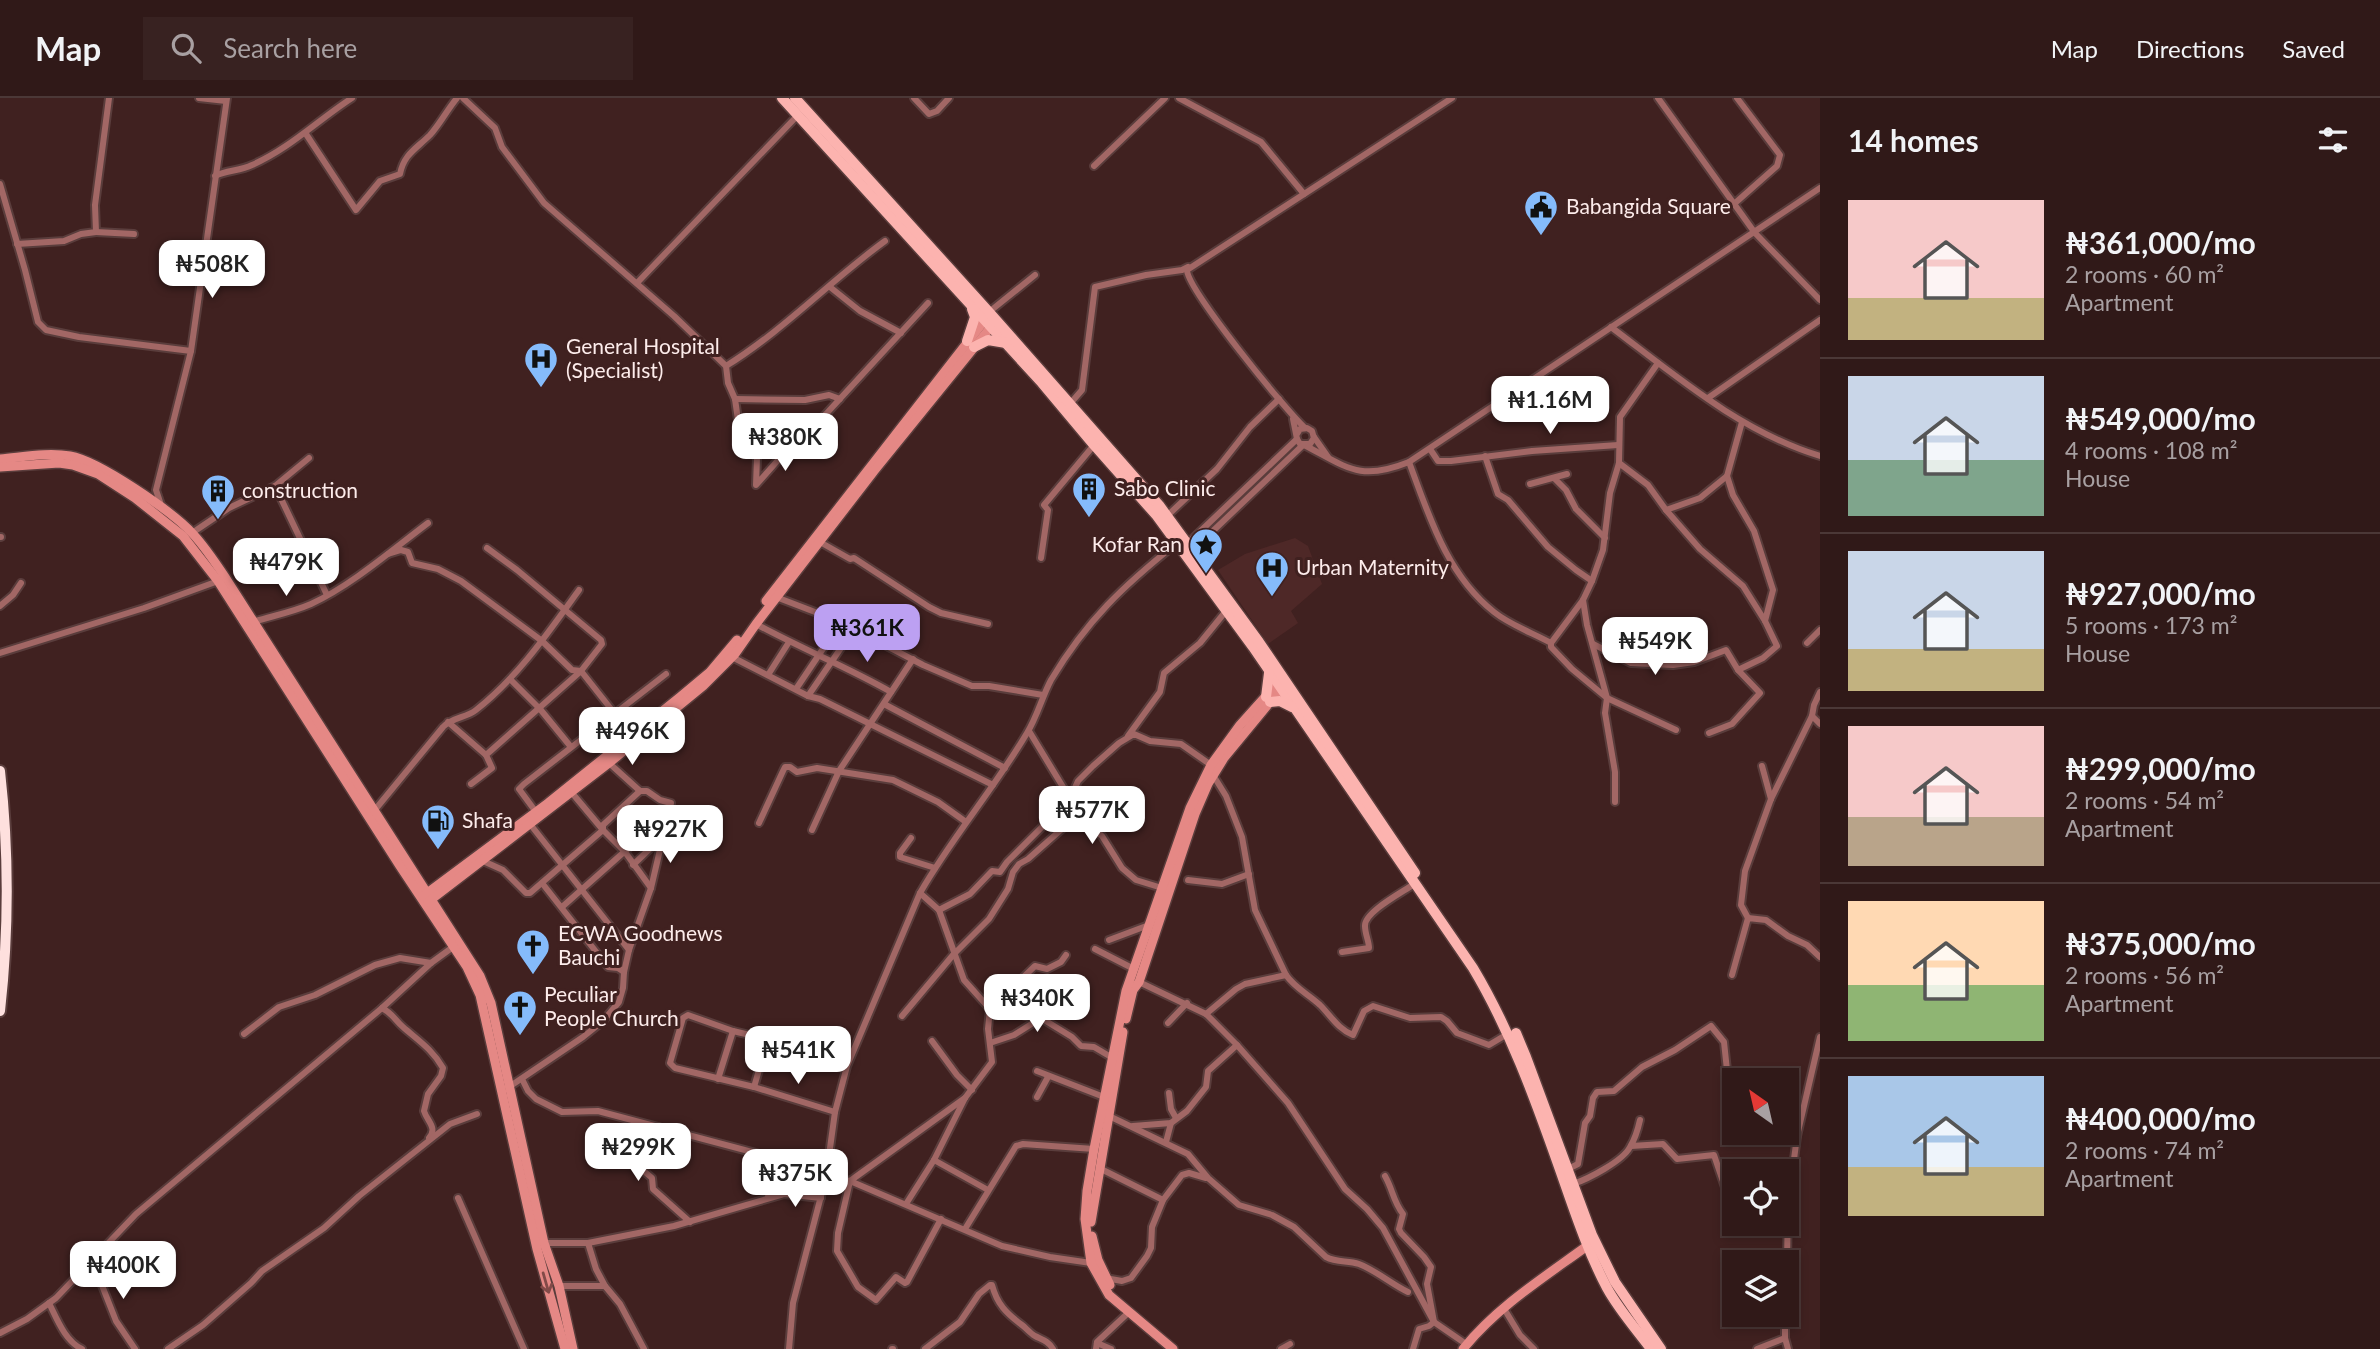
<!DOCTYPE html>
<html lang="en">
<head>
<meta charset="utf-8">
<style>
  body { margin:0; font-family:Lato,sans-serif; background:#382221; color:#f1f3f6; height:100vh; display:flex; flex-direction:column; font-size:26px; white-space:nowrap }
  * { box-sizing:border-box; margin:0 }
  p { font-size:23px; color:#a8a0a2 }
  .icon { flex:none; width:38px; height:38px; fill:none; stroke:currentColor; stroke-width:2; stroke-linecap:round; stroke-linejoin:round }
  .map { position:relative; flex:1; overflow:hidden }
  .panel { display:flex; flex-direction:column; background:#301918; width:560px }
  .panel>* { flex:none }
  .needle { width:46px; rotate:326deg }
  .tools { position:absolute; left:1722px; top:970px; display:grid; gap:14px }
  .tools a { display:grid; place-items:center; width:77px; height:77px; border-radius:0px; background:#301918; box-shadow:0 4px 10px #0003,0 0 0 2px #4b3837; font-size:35px }
  .price { position:absolute; translate:-50% -60px; padding:0 16px; border-radius:14px; background:#fff; color:#222; font-size:23px; line-height:46px; filter:drop-shadow(0 2px 4px #0008) }
  .price::after { content:''; position:absolute; left:50%; top:42px; width:21px; height:16px; margin-left:-10px; background:inherit; clip-path:polygon(0 0,100% 0,50% 100%) }
  .price.active { background:#bca0f2; color:#111 }
  ul { padding:0; list-style:none }
  li { display:flex; align-items:center; gap:21px; height:175px; padding:0 28px }
  li+li { border-top:2px solid #4b3837 }
  li span { display:grid; place-items:center; flex:none; width:196px; height:140px; border-radius:0px; color:#555 }
  li>.icon { margin-inline-start:auto }
  span .icon { width:84px; height:84px; fill:#fffc; stroke-width:1 }
  li b { font-size:30px }
  h2 { display:flex; justify-content:space-between; align-items:center; height:84px; padding:0 28px; font-size:30px }
  header { display:flex; align-items:center; gap:42px; box-sizing:border-box; height:98px; padding:0 35px; background:#301918; border-bottom:2px solid #4b3837 }
  header strong { font-size:33px }
  nav { display:flex; gap:38px; margin-inline-start:auto; font-size:24px }
  .search { width:490px; height:63px; background:#382221; display:flex; align-items:center; gap:18px; box-sizing:border-box; padding:0 24px; border-radius:0px; color:#a8a0a2; font-size:26px }
  main { display:flex; flex:1; min-height:0 }
  .map>svg:first-child { display:block }
  .built { fill:#4e2827 }
  .lines { fill:none; stroke-linecap:round; stroke-linejoin:round }
  .street-casing { stroke:#5a3d3c; stroke-width:10 }
  .secondary-casing { stroke:#5a3d3c; stroke-width:12 }
  .primary-casing { stroke:#5a3d3c; stroke-width:13 }
  .highway-casing { stroke:#5a3d3c; stroke-width:14 }
  .street { stroke:#a26765; stroke-width:6 }
  .secondary { stroke:#e58885; stroke-width:9 }
  .primary { stroke:#fcb3af; stroke-width:10 }
  .highway { stroke:#fee0de; stroke-width:10 }
  .oneway { stroke:#824a48 }
  .labels { text-anchor:middle; stroke-width:6; stroke-linejoin:round; paint-order:stroke }
  .poi-label { font-size:21px; fill:#fdeceb; stroke:#402120; text-anchor:start }
</style>
</head>
<body>
<header>
<strong>Map</strong>
<div class="search"><svg class="icon" aria-label="search" viewBox="0 0 24 24"><circle cx="10" cy="10" r="6"/><path d="M15 15l6 6"/></svg>Search here</div>
<nav><a>Map</a><a>Directions</a><a>Saved</a></nav>
</header>
<main>
<div class="map">
<svg width="1820" height="1251" viewBox="0 0 1820 1251">
  <rect width="100%" height="100%" fill="#402120"/>
  <path class="built" d="M1295,440L1308,448L1322,486L1291,513L1298,525L1268,546L1218,472L1245,456Z"/>
  <g class="lines">
    <g class="street-casing">
      <g id="street">
        <path d="M199,0L226,3"/>
        <path d="M463,0L495,30L502,49L544,105L674,218L726,268L728,285L735,301L740,336L757,360L756,387L780,360L826,316L928,205"/>
        <path d="M914,0L929,16L937,13L949,0"/>
        <path d="M1179,0L1261,44L1304,96"/>
        <path d="M1658,0L1755,135L1820,202"/>
        <path d="M306,36L356,112L380,83L400,76C404,56 416,51 430,37C440,26 447,12 457,0"/>
        <path d="M1094,68L1165,0"/>
        <path d="M215,78C227,72 240,73 252,67C289,51 318,22 352,0"/>
        <path d="M0,86L25,172L38,224L46,232L79,239L191,253"/>
        <path d="M1734,106L1777,68L1780,57L1737,0"/>
        <path d="M96,134L134,136"/>
        <path d="M17,146L64,143L81,136L96,134L95,107L109,0"/>
        <path d="M637,185L798,17"/>
        <path d="M830,189L860,213L901,235"/>
        <path d="M989,214L1035,177"/>
        <path d="M1611,229C1676,278 1741,334 1820,358"/>
        <path d="M726,268C784,232 830,183 885,143"/>
        <path d="M1708,300L1820,222"/>
        <path d="M735,301L805,302L829,297L840,301"/>
        <path d="M1069,307L1082,292L1095,189L1146,177L1182,172L1188,169"/>
        <path d="M1293,321L1297,341L1300,346H1310L1314,340L1312,333L1307,330L1300,331L1297,336"/>
        <path d="M1742,324L1727,378L1733,397L1754,433L1773,492L1765,523"/>
        <path d="M1305,330C1286,313 1187,191 1187,172L1452,0"/>
        <path d="M1314,339L1328,359"/>
        <path d="M1304,347C1347,369 1359,384 1409,364L1820,90"/>
        <path d="M1430,351L1438,363H1451L1532,353L1618,347"/>
        <path d="M1485,358L1498,396L1508,402L1548,449L1576,472L1592,483"/>
        <path d="M1409,364C1429,418 1447,477 1494,514C1510,527 1533,535 1551,545V549L1572,571L1607,600L1676,632"/>
        <path d="M1619,365L1648,387L1666,412L1700,451L1743,488L1765,523L1777,548L1763,560L1738,572"/>
        <path d="M1555,381L1566,392L1576,411L1605,440"/>
        <path d="M1530,386L1567,376"/>
        <path d="M275,388L327,497"/>
        <path d="M162,410L156,392L191,253L227,0"/>
        <path d="M1666,412L1700,400L1727,378"/>
        <path d="M1167,418L1217,371L1250,329L1279,301"/>
        <path d="M192,435L229,410L275,388L309,360"/>
        <path d="M0,439H1"/>
        <path d="M820,444L850,461L854,460L929,509L941,515L988,526"/>
        <path d="M1188,445L1297,341"/>
        <path d="M1193,452L1303,347"/>
        <path d="M388,456L401,452L408,454L412,465L438,471L461,483L542,543L572,572L581,573L615,616L612,623L625,643"/>
        <path d="M1041,460L1048,412L1044,407L1094,347"/>
        <path d="M776,499L841,524L923,567L972,588H989L1043,597"/>
        <path d="M1583,502L1587,527L1607,600L1605,615L1615,674V704"/>
        <path d="M0,508L13,497L21,485"/>
        <path d="M253,524C272,518 293,514 311,506C352,487 392,452 428,425"/>
        <path d="M756,526C800,550 847,569 891,594"/>
        <path d="M1551,545L1583,502L1592,483L1603,452L1610,395L1619,365L1620,319L1658,265"/>
        <path d="M1807,545L1820,532"/>
        <path d="M1593,546L1631,565L1673,567L1694,564L1726,552L1738,572L1760,595L1732,626L1709,635"/>
        <path d="M0,555L144,510L221,482"/>
        <path d="M732,559L808,598L820,601L993,687"/>
        <path d="M768,577L789,544"/>
        <path d="M510,581L540,611L571,649"/>
        <path d="M796,591L841,524"/>
        <path d="M808,598L854,531"/>
        <path d="M884,606L1005,670"/>
        <path d="M1812,618L1820,626"/>
        <path d="M448,624L486,657"/>
        <path d="M1029,633L1083,722L1102,738L1122,770L1136,782L1162,790"/>
        <path d="M1128,638L1160,594L1164,575L1200,545L1226,513"/>
        <path d="M1762,668L1771,701"/>
        <path d="M1213,677L1226,698L1242,739L1255,812L1286,877C1295,890 1308,896 1320,907C1331,918 1338,931 1353,937L1364,913L1373,908L1410,920L1441,919L1447,923L1457,935L1489,947L1509,935"/>
        <path d="M471,686L492,670L486,657L581,573L602,546L601,542L517,472L487,450"/>
        <path d="M572,695L603,732L625,754L651,790"/>
        <path d="M374,713L443,629C453,619 466,620 476,612C518,579 548,535 579,492"/>
        <path d="M536,714L519,691L524,686L666,576"/>
        <path d="M759,725L783,673L785,669H790L797,674L817,670L893,682L938,704L966,724"/>
        <path d="M530,726L629,852"/>
        <path d="M812,732L839,673L913,561"/>
        <path d="M911,740L900,755V759L935,770"/>
        <path d="M483,763L503,772L526,795H530L603,732V727L640,693"/>
        <path d="M633,767L662,739"/>
        <path d="M1188,782L1222,786L1249,776"/>
        <path d="M542,785L608,869L618,870L624,874"/>
        <path d="M920,795L939,812L970,796L992,773L1000,774L1007,764L1070,701L1078,683L1093,668L1119,645L1134,636L1150,643L1181,646L1211,667"/>
        <path d="M562,809L668,715"/>
        <path d="M939,812L964,882L990,911"/>
        <path d="M1748,820L1741,807L1745,773L1771,701L1812,618L1814,607L1820,594"/>
        <path d="M1109,842L1149,827"/>
        <path d="M1095,851L1134,871"/>
        <path d="M1342,854L1369,850C1369,843 1365,836 1365,828C1364,814 1403,794 1414,786"/>
        <path d="M1732,877L1748,820L1766,822L1788,838L1807,847L1820,859"/>
        <path d="M1139,884L1206,916L1237,947L1288,1005L1345,1091L1367,1111L1383,1130L1434,1224L1466,1246"/>
        <path d="M997,905L1025,918L1037,919"/>
        <path d="M382,910C392,915 395,922 403,929C419,943 432,951 443,970L441,978L428,996L424,1013C427,1023 438,1030 429,1040"/>
        <path d="M1206,916L1236,891L1245,886L1286,877"/>
        <path d="M902,918L953,857L989,821L1008,791L1013,774L1019,766L1028,761L1080,715"/>
        <path d="M1041,920L1072,939L1081,948L1094,949L1111,959"/>
        <path d="M1168,925L1187,905"/>
        <path d="M244,936L279,909L315,897L375,867L400,860L431,865"/>
        <path d="M932,943L957,977L972,992"/>
        <path d="M990,945L1014,937L1041,920L1038,919"/>
        <path d="M800,949L733,933L688,917L683,920L670,965L675,970L754,989L835,1014"/>
        <path d="M1037,973L1104,999"/>
        <path d="M522,981L528,993L536,1001L562,1014L598,1013L767,1058C773,1069 769,1086 768,1100"/>
        <path d="M718,981L733,933"/>
        <path d="M754,989L768,941"/>
        <path d="M506,991L583,939L603,923L619,904L623,890L624,874L629,852L651,790L671,705L660,702L647,693H640L609,665"/>
        <path d="M1169,995L1171,1011L1176,1020"/>
        <path d="M1037,999L1048,979"/>
        <path d="M1109,1018L1188,1056L1208,1080L1239,1107L1272,1117L1294,1129L1326,1159C1337,1165 1348,1162 1359,1166C1377,1173 1391,1186 1408,1194"/>
        <path d="M1133,1028L1171,1025L1187,1013L1206,989L1208,973L1237,947"/>
        <path d="M658,1029L651,1055L639,1069L652,1080L653,1091L690,1124"/>
        <path d="M1787,1031L1797,1038"/>
        <path d="M1166,1044L1171,1025"/>
        <path d="M1631,1048L1663,1046L1677,1061L1714,1057L1730,1104"/>
        <path d="M934,1062L988,1092"/>
        <path d="M1099,1070L1163,1102"/>
        <path d="M1568,1071L1578,1066L1585,1025L1590,1018L1593,1000L1597,994L1614,993L1642,969L1675,952L1711,928L1724,944L1729,991L1734,998"/>
        <path d="M1385,1078C1393,1092 1393,1103 1403,1116L1399,1131L1401,1135L1424,1159L1431,1169L1427,1186L1434,1224L1429,1228L1419,1231L1413,1251"/>
        <path d="M826,1079L850,1083L1002,1148L1050,1159L1091,1165"/>
        <path d="M1573,1086C1588,1081 1623,1063 1630,1049C1635,1041 1638,1031 1640,1022"/>
        <path d="M458,1100L524,1251"/>
        <path d="M906,1106L934,1062L965,1000L992,964L988,931L990,911L1035,868L1047,871L1061,864L1066,857"/>
        <path d="M941,1121L907,1184L905,1185L896,1179L876,1202L858,1189L837,1153L838,1135L850,1083L965,1000"/>
        <path d="M965,1131L1016,1048L1023,1046L1094,1051"/>
        <path d="M544,1145H588L674,1128L784,1096L821,1100"/>
        <path d="M588,1145L596,1171L605,1188"/>
        <path d="M92,1162L116,1223L135,1251"/>
        <path d="M1787,1164L1788,1108L1797,1038L1820,939"/>
        <path d="M1105,1180L1122,1183L1131,1180L1147,1158L1151,1150L1152,1129L1163,1102L1182,1077L1189,1075L1206,1080"/>
        <path d="M559,1188H605L620,1206L644,1251"/>
        <path d="M49,1205C57,1221 65,1243 82,1251"/>
        <path d="M1503,1209L1520,1237L1534,1251"/>
        <path d="M1785,1216V1240L1788,1251"/>
        <path d="M0,1235L27,1221L56,1200L136,1116L382,910L431,865L453,849"/>
        <path d="M1097,1245L1111,1251"/>
        <path d="M168,1251L203,1227L251,1185L262,1173L324,1130L359,1098L450,1026L477,1016"/>
        <path d="M789,1251L793,1205L826,1079L835,1014L847,968L920,795C952,739 994,691 1027,635C1037,619 1042,599 1051,582C1087,522 1123,488 1177,445"/>
        <path d="M892,1251H893"/>
        <path d="M925,1251L960,1224L979,1196L990,1187H992C997,1206 1006,1215 1022,1227C1026,1230 1030,1235 1035,1238C1043,1242 1048,1243 1053,1251"/>
        <path d="M1096,1251L1097,1244L1128,1215"/>
        <path d="M1281,1251L1290,1246"/>
        <path d="M1757,1251L1785,1240"/>
      </g>
    </g>
    <g class="secondary-casing">
      <g id="secondary">
        <path d="M0,361C23,359 48,354 70,358C99,363 173,414 193,436C205,449 215,464 225,479L480,878L491,905L544,1145L559,1188L573,1251"/>
        <path d="M0,369L59,365L73,367L98,376L135,400L183,438L218,483L400,768L467,869L480,897L537,1151L565,1251"/>
        <path d="M766,503L988,218"/>
        <path d="M423,798L548,705L680,599L710,574L737,542"/>
        <path d="M428,804L609,665L703,588L735,556L756,526L874,373L994,225"/>
        <path d="M1126,921L1133,892L1139,884L1195,716L1208,686L1224,660L1284,587"/>
        <path d="M1091,1124L1123,934"/>
        <path d="M1092,1138L1098,1162L1110,1187"/>
        <path d="M1173,1251L1109,1197L1091,1165L1085,1121L1087,1093L1094,1051L1126,893L1190,710L1211,667L1240,627L1282,580"/>
        <path d="M1463,1251C1497,1209 1543,1180 1587,1148"/>
      </g>
    </g>
    <g class="primary-casing">
      <g id="primary">
        <path d="M782,0L1042,285L1094,347L1157,418L1253,549L1473,870C1510,932 1534,998 1558,1066C1573,1108 1586,1150 1607,1190C1619,1212 1636,1231 1651,1251"/>
        <path d="M795,0L990,215L1159,407L1259,544L1415,775"/>
        <path d="M967,243L975,219L972,211"/>
        <path d="M974,249L988,242L1006,245"/>
        <path d="M1266,599L1269,575"/>
        <path d="M1270,604L1280,603L1292,609"/>
        <path d="M1516,935L1526,959L1592,1137L1615,1184L1661,1251"/>
      </g>
    </g>
    <g class="highway-casing">
      <path id="highway" d="M0,673C9,753 9,833 0,913"/>
    </g>
    <use href="#street" class="street"/>
    <use href="#secondary" class="secondary"/>
    <use href="#primary" class="primary"/>
    <use href="#highway" class="highway"/>
  </g>
  <defs><path id="oneway-shaft" d="M-6 0H5M1.5-3L5.5 0L1.5 3" fill="none" stroke-width="1.6" stroke-linecap="round" stroke-linejoin="round" transform="scale(1.75)"/></defs>
  <use class="oneway" href="#oneway-shaft" transform="translate(546 1185) rotate(74)"/>
  <defs>
    <g id="civic-pin" transform="scale(1.75)"><path d="M0 17L-7.5 6A9.5 9.5 0 1 1 7.5 6Z" fill="#85bbfb" stroke="#402120"/><path d="M-.6-6.5H3V-4.5H.6V-3L4-1V1h2V6H-6V1h2V-1L-.6-3ZM-1.2 2.5V6h2.4V2.5Z" fill="#111"/></g>
    <g id="hospital-pin" transform="scale(1.75)"><path d="M0 17L-7.5 6A9.5 9.5 0 1 1 7.5 6Z" fill="#85bbfb" stroke="#402120"/><path d="M-5-5h3v3.5h4V-5h3V5h-3V1.5h-4V5h-3Z" fill="#111"/></g>
    <g id="building-pin" transform="scale(1.75)"><path d="M0 17L-7.5 6A9.5 9.5 0 1 1 7.5 6Z" fill="#85bbfb" stroke="#402120"/><path d="M-4-6H4V6H1V3H-1V6H-4ZM-2.5-4.3h1.7v1.8h-1.7ZM.8-4.3h1.7v1.8H.8ZM-2.5-1h1.7V.8h-1.7ZM.8-1h1.7V.8H.8Z" fill="#111"/></g>
    <g id="sight-pin" transform="scale(1.75)"><path d="M0 17L-7.5 6A9.5 9.5 0 1 1 7.5 6Z" fill="#85bbfb" stroke="#402120"/><path d="M0-6L1.8-2.2L6-1.7L2.9 1.2L3.7 5.4L0 3.3L-3.7 5.4L-2.9 1.2L-6-1.7L-1.8-2.2Z" fill="#111"/></g>
    <g id="fuel-pin" transform="scale(1.75)"><path d="M0 17L-7.5 6A9.5 9.5 0 1 1 7.5 6Z" fill="#85bbfb" stroke="#402120"/><path d="M-5.5-6h7V0h2V4h1.3V-2.5L3-4.5l.8-.8L6-3V5H2.5V1h-1V6h-7ZM-4.2-4.7v3.2H.2V-4.7Z" fill="#111"/></g>
    <g id="church-pin" transform="scale(1.75)"><path d="M0 17L-7.5 6A9.5 9.5 0 1 1 7.5 6Z" fill="#85bbfb" stroke="#402120"/><path d="M-1.2-6h2.4v3.5h3.3v2.4h-3.3V6h-2.4V-.1h-3.3v-2.4h3.3Z" fill="#111"/></g>
  </defs>
  <g fill-rule="evenodd">
    <use href="#civic-pin" x="1541" y="109"/>
    <use href="#hospital-pin" x="541" y="261"/>
    <use href="#building-pin" x="1089" y="391"/>
    <use href="#building-pin" x="218" y="393"/>
    <use href="#sight-pin" x="1206" y="447"/>
    <use href="#hospital-pin" x="1272" y="470"/>
    <use href="#fuel-pin" x="438" y="723"/>
    <use href="#church-pin" x="533" y="848"/>
    <use href="#church-pin" x="520" y="909"/>
  </g>
  <g class="labels">
    <g class="poi-label">
      <text x="1566" y="116">Babangida Square</text>
      <text x="566" y="256">General Hospital<tspan x="566" dy="24">(Specialist)</tspan></text>
      <text x="1114" y="398">Sabo Clinic</text>
      <text x="242" y="400">construction</text>
      <text x="1182" y="454" text-anchor="end">Kofar Ran</text>
      <text x="1296" y="477">Urban Maternity</text>
      <text x="462" y="730">Shafa</text>
      <text x="558" y="843">ECWA Goodnews<tspan x="558" dy="24">Bauchi</tspan></text>
      <text x="544" y="904">Peculiar<tspan x="544" dy="24">People Church</tspan></text>
    </g>
  </g>
</svg>
<div class="tools">
<a><svg class="needle" viewBox="-14 -14 28 28"><path d="M0-13l5 13h-10z" fill="#e53935"/><path d="M0 13l5-13h-10z" fill="#a8a0a2"/></svg></a>
<a><svg class="icon" aria-label="locate" viewBox="0 0 24 24"><circle cx="12" cy="12" r="6"/><path d="M12 2v4M12 18v4M2 12h4M18 12h4"/></svg></a>
<a><svg class="icon" aria-label="layers" viewBox="0 0 24 24"><path d="M12 4l9 5-9 5-9-5zM3 14l9 5 9-5"/></svg></a>
</div>
<b class="price" style="left:212px;top:202px">₦508K</b>
<b class="price" style="left:1550px;top:338px">₦1.16M</b>
<b class="price" style="left:785px;top:375px">₦380K</b>
<b class="price" style="left:286px;top:500px">₦479K</b>
<b class="price active" style="left:867px;top:566px">₦361K</b>
<b class="price" style="left:1655px;top:579px">₦549K</b>
<b class="price" style="left:632px;top:669px">₦496K</b>
<b class="price" style="left:1092px;top:748px">₦577K</b>
<b class="price" style="left:670px;top:767px">₦927K</b>
<b class="price" style="left:1037px;top:936px">₦340K</b>
<b class="price" style="left:798px;top:988px">₦541K</b>
<b class="price" style="left:638px;top:1085px">₦299K</b>
<b class="price" style="left:795px;top:1111px">₦375K</b>
<b class="price" style="left:123px;top:1203px">₦400K</b>
</div>
<section class="panel">
<h2>14 homes<svg class="icon" aria-label="filters" viewBox="0 0 24 24"><path d="M4 7h16M4 17h16"/><circle cx="9" cy="7" r="2"/><circle cx="15" cy="17" r="2"/></svg></h2>
<ul>
<li><span style="background:linear-gradient(#f6c9c9 70%,#c2b280 0)"><svg class="icon" aria-label="home" viewBox="0 0 24 24"><path d="M3 11l9-7 9 7M6 9v11h12V9"/></svg></span><div><b>₦361,000/mo</b><p>2 rooms · 60 m²</p><p>Apartment</p></div></li>
<li><span style="background:linear-gradient(#c9d6e8 60%,#7fa58c 0)"><svg class="icon" aria-label="home" viewBox="0 0 24 24"><path d="M3 11l9-7 9 7M6 9v11h12V9"/></svg></span><div><b>₦549,000/mo</b><p>4 rooms · 108 m²</p><p>House</p></div></li>
<li><span style="background:linear-gradient(#c9d6e8 70%,#c2b280 0)"><svg class="icon" aria-label="home" viewBox="0 0 24 24"><path d="M3 11l9-7 9 7M6 9v11h12V9"/></svg></span><div><b>₦927,000/mo</b><p>5 rooms · 173 m²</p><p>House</p></div></li>
<li><span style="background:linear-gradient(#f6c9c9 65%,#b9a48a 0)"><svg class="icon" aria-label="home" viewBox="0 0 24 24"><path d="M3 11l9-7 9 7M6 9v11h12V9"/></svg></span><div><b>₦299,000/mo</b><p>2 rooms · 54 m²</p><p>Apartment</p></div></li>
<li><span style="background:linear-gradient(#ffd9b3 60%,#8fb573 0)"><svg class="icon" aria-label="home" viewBox="0 0 24 24"><path d="M3 11l9-7 9 7M6 9v11h12V9"/></svg></span><div><b>₦375,000/mo</b><p>2 rooms · 56 m²</p><p>Apartment</p></div></li>
<li><span style="background:linear-gradient(#a9c7e8 65%,#c2b280 0)"><svg class="icon" aria-label="home" viewBox="0 0 24 24"><path d="M3 11l9-7 9 7M6 9v11h12V9"/></svg></span><div><b>₦400,000/mo</b><p>2 rooms · 74 m²</p><p>Apartment</p></div></li>
</ul>
</section>
</main>
</body>
</html>
